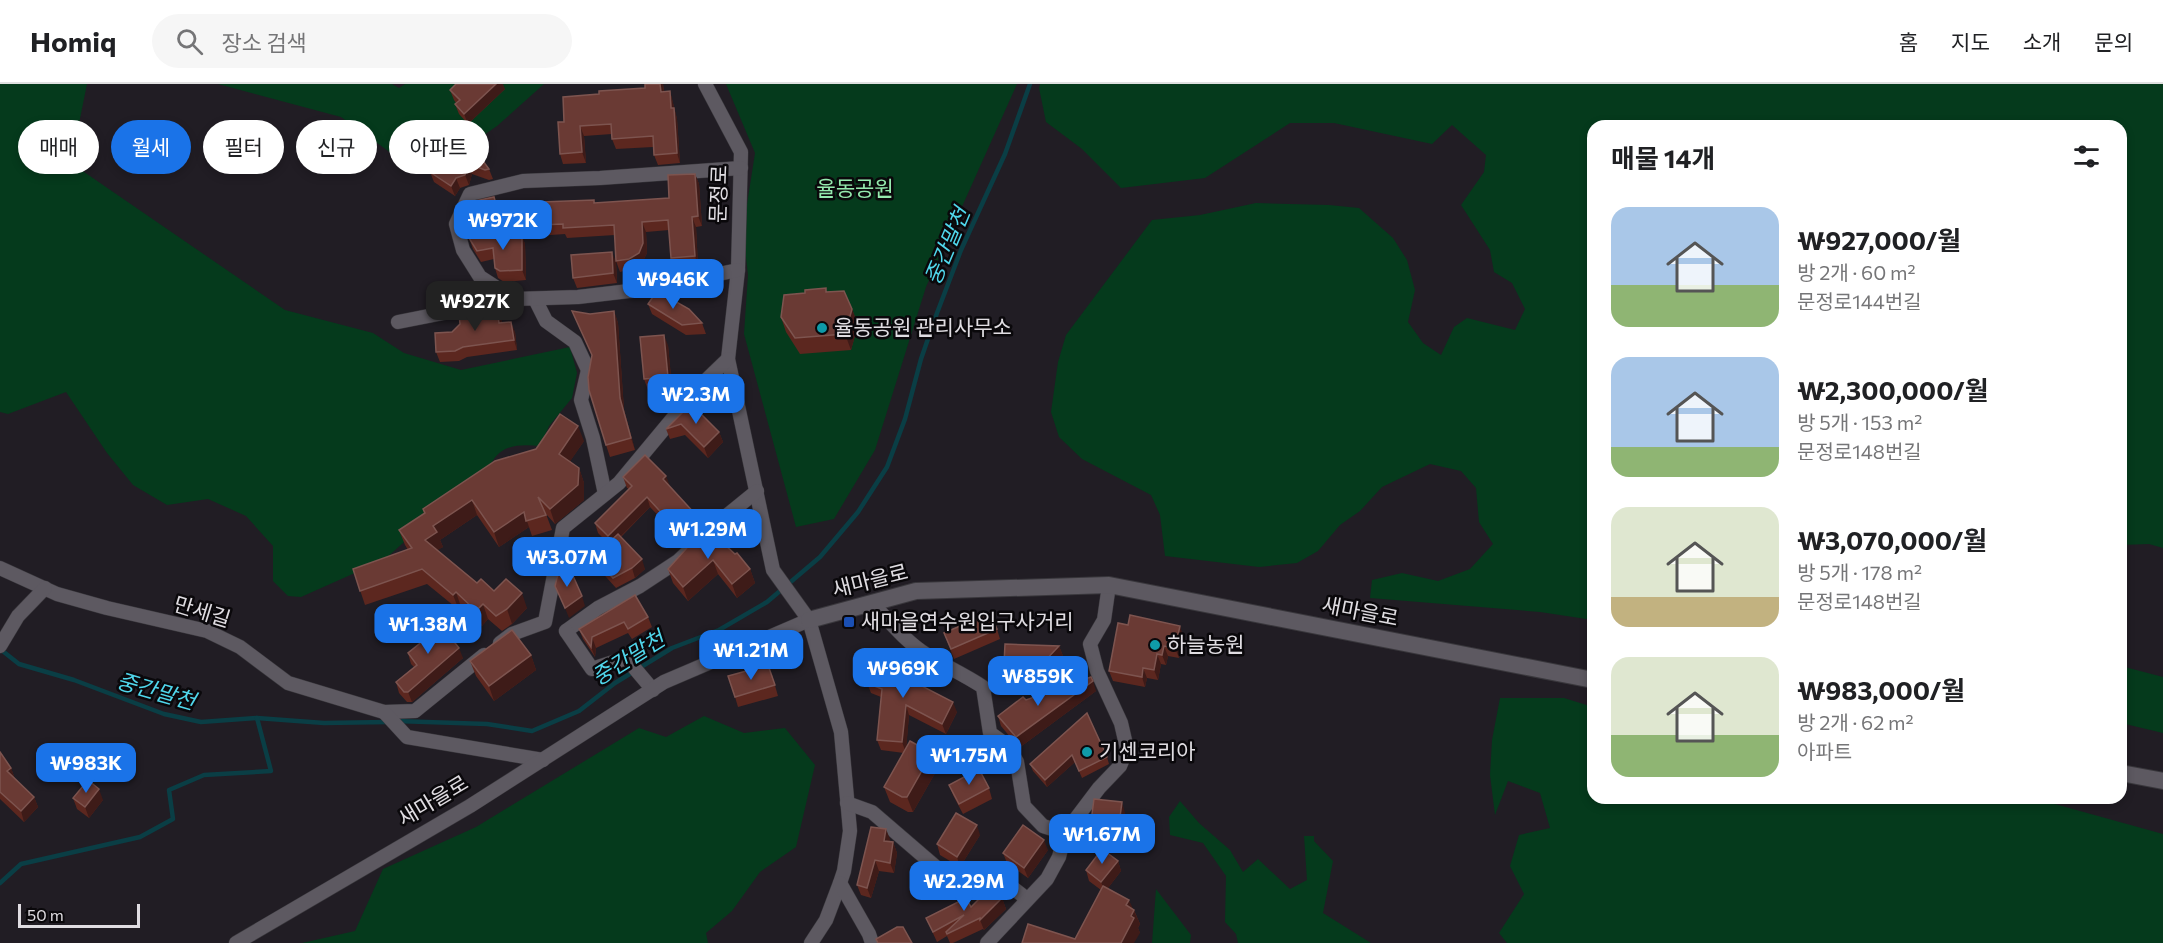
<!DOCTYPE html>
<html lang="ko">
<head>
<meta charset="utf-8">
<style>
  body { margin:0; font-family:Commissioner,"Noto Sans KR",sans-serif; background:#f6f6f6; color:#202124; height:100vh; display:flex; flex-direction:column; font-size:22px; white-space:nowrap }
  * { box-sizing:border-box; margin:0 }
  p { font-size:20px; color:#757577 }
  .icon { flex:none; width:33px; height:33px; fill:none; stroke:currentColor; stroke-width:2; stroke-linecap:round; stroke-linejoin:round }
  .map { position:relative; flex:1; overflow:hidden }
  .details { position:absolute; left:1587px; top:36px; width:540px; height:684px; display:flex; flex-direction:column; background:#fff; border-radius:18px; box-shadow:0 3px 9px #0003 }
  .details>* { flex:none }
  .hud { position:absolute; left:18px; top:36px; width:570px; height:54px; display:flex; gap:12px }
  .scale { position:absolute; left:18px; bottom:15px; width:122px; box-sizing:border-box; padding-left:6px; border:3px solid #e0dde2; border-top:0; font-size:16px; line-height:21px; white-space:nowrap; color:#e0dde2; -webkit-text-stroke:4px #0a080b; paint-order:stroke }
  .price { position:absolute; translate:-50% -51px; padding:0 14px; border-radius:12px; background:#1a73e8; color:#fff; font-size:20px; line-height:39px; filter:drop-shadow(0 2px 3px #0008) }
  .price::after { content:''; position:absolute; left:50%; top:36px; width:18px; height:14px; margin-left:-9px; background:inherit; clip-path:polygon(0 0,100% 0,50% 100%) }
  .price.on { background:#222; color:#fff }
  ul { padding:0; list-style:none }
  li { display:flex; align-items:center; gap:18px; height:150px; padding:0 24px }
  li span { display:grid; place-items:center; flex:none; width:168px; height:120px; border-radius:18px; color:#555 }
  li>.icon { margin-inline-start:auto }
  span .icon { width:72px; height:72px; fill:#fffc; stroke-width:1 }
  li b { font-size:26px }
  h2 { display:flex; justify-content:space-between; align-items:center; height:72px; padding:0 24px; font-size:26px }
  .chip { padding:0 21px; border-radius:27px; background:#fff; box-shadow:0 3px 9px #0003; font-size:21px; line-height:54px }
  .chip.on { background:#1a73e8; color:#fff }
  header { display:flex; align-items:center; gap:36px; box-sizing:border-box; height:84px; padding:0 30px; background:#fff; border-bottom:2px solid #e0e0e0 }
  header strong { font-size:28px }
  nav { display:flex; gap:33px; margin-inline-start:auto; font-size:21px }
  .search { width:420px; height:54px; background:#f6f6f6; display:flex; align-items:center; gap:15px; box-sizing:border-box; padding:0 21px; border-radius:33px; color:#757577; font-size:22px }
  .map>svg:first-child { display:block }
  .green { fill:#053a1c }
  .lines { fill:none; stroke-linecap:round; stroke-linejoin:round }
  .stream { stroke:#0a3e45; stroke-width:4.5 }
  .minor-casing { stroke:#39373c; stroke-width:15 }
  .tertiary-casing { stroke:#39373c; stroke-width:18 }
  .minor { stroke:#5d5961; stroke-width:14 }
  .tertiary { stroke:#5d5961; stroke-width:16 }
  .wall { fill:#5c271f }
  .shaded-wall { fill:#3e1b18 }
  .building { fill:#6a3a34; stroke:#7d544f; stroke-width:1.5 }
  .culture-dot { fill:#0f9aa8; stroke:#0a080b; stroke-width:2 }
  .transit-dot { fill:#1a4fb4; stroke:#0a080b; stroke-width:2 }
  .labels { text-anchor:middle; stroke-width:5; stroke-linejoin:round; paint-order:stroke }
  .park-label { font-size:21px; fill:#95eaae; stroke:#0a080b }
  .street-label { font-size:21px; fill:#e0dde2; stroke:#0a080b }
  .poi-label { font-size:21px; fill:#e0dde2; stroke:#0a080b; text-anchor:start }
  .water-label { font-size:22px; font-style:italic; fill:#50d7ec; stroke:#0a080b }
</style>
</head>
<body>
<header>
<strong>Homiq</strong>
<div class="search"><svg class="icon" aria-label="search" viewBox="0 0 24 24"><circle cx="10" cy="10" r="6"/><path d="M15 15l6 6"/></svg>장소 검색</div>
<nav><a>홈</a><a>지도</a><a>소개</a><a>문의</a></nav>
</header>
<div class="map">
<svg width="2163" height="859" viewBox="0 0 2163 859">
  <rect width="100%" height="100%" fill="#211d24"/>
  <g class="green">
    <path d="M0,0H87L71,79L285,226L373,249L404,269L461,286L570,263L577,289L572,314L549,342L540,362C520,360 501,360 491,380L384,476L301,513L288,512L273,497V462L246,432L208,415L167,421L133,401L107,369L66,308L8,330L0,328Z"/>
    <path d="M218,0H392L399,4L405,0H544L497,42L458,69L409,82L341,33Z"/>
    <path d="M726,0H1017L926,203L875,366L834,435L796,443L744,250L748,191L743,146L755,69Z"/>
    <path d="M1040,0H2163V464L2149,460L2121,461V42H1593V536L1540,528L1370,514L1372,496L1402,489L1438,497L1470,485L1493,460L1479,438L1476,404L1461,387L1430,380L1382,403L1360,427L1340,441L1318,467L1297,479L1259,483L1165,472L1160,431L1151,411L1082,375L1059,353L1051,328L1058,278L1066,251L1152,136L1200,131L1256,119L1329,121L1359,124L1393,154L1407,176L1415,206L1408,238L1423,259L1441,271L1454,243L1467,234L1515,246L1525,225L1512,199L1494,188L1490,166L1461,121L1484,88L1486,71L1452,41L1432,60L1334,39H1290L1205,94L1121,104L1082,65L1046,38L1039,4Z"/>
    <path d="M2121,582L2163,593V649L2121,639Z"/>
    <path d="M1500,614H1564L1593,623V714H2033L2163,750V859H1507L1499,849L1524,810L1510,782L1519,751L1550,744L1540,709L1508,697L1495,731L1490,691L1492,656Z"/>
    <path d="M704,632L744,649L785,644L815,681L796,763L760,788L732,827L706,849L708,859H302L355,847L383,785L476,743L639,644L666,653Z"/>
    <path d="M1180,717L1199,739L1230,766L1243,788L1258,775L1290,805L1307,796L1304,752H1314V757L1333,777L1323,829L1371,859H1238L1236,850L1225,838L1226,792L1203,759L1170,751L1169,733Z"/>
    <path d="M1156,805L1191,851L1190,859H1152Z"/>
  </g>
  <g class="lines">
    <g class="stream">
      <path d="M0,565L19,580L74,596L164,630L201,638L257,634L324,639L388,638"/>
      <path d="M396,637L487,640L532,647L579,627L615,599L672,564L719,546L767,518L820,473L858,428L887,383L905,335L921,275L937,229L961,166L1005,70L1030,0"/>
      <path d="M0,799L21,780L140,753L173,735L169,706L204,691L271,687L257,634"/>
    </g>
    <g class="minor-casing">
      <g id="minor">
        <path d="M705,0L741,68L738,186L728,275L773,486L809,536L841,648L850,747L844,787L840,799L826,836L811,859"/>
        <path d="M514,215L480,193L463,166L456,140L470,110L523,97L600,94L741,84"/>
        <path d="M535,215L546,237L575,258L588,286L581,316L593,354L605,410"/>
        <path d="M398,238L514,215L578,213L646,205L738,186"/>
        <path d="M0,484L57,510L107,524L207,547L240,563L288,599L384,628L415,627L484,571"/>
        <path d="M872,519C889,537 906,558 927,571C945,582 965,591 983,603L990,649L1008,662L1017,678L1024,722L1043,742L1065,749"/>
        <path d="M566,547L598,524L640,502L678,477L725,433L757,407"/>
        <path d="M566,547L592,585L626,574L653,606"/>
        <path d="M500,559L512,550L545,538L563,444L619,399L698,304L728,275"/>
        <path d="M0,562L18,532L45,504"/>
        <path d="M384,628L407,653L543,676"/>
        <path d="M847,719L872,728L951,796L1009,801L1027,815"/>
        <path d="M840,799L869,850L872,859"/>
        <path d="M236,859L470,722L664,598L809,536"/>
        <path d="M987,859L1047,795L1059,773L1065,749L1099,704L1120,682L1127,665L1121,639L1097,587L1090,560L1104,536L1109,501"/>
      </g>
    </g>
    <g class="tertiary-casing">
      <g id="tertiary">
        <path d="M809,536L916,507L1109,501L1593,596"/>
        <path d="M2121,689L2163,697"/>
      </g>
    </g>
    <use href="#minor" class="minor"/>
    <use href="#tertiary" class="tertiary"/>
  </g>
  <g class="wall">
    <path d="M645,0H663L664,8L670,7L677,35L680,79L658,81L654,71L653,63L616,65L612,55V50L584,52L586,79L563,80L560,70L564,38L599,10L645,4Z"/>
    <path d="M505,5L468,40L459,30L455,20L456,19L454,16L450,6Z"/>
    <path d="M454,62L489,85L493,95L489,96L472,90L469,101L460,104L455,112L434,98L430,88Z"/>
    <path d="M695,90L699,100L702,142L696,143L698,182L675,184L671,174L669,146L646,148L647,169L642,179L632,185L620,188L616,177L615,151L567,154L565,150L522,153L525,160L526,196L504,198L498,194L495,184L494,175L481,178L473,165L469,154L519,150L516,142L594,116L595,119L669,114Z"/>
    <path d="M494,113L498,123L501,138L468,145L464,135Z"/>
    <path d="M616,178L617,199L577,204L573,194Z"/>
    <path d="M827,208L852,225L858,241L851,266L800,270L786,248L781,233Z"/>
    <path d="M648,220L702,239L706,250L686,251L652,230Z"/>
    <path d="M572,227L590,230L614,227L618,239L624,326L635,366L610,373L606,361L592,272Z"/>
    <path d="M501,235L502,239L515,248L517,266L467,273L459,277L440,278L436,268Z"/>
    <path d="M668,261L672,304L648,306L644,295Z"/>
    <path d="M691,320L719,348L723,358L708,374L685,351L670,355L666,345Z"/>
    <path d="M584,357L570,377L579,384L584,399V416L555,440L546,430L552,446L532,452L529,443L499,463L477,431L440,456L443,463L437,466L477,499L527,524L512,540L502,547L488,535L482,542L461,523L459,526L427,500L365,521L353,485L408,466L405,461L399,446L424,430L423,425Z"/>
    <path d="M623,393L670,403L697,432L701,442L683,458L650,423L621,453L645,485L635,494L616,504L597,483L593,473L608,459L598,449L595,439L629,405L627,404Z"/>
    <path d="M694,456L750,485L755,499L737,514L718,490L688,517L673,499L668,485Z"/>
    <path d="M648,533L652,543L632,555L628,549L596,564L595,573L583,555L579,545Z"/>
    <path d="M997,545L1000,555L954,575L944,549Z"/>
    <path d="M419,549L463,574L412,618H407L399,609L396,598L414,583L411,580L408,569L422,558Z"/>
    <path d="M1183,552L1179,574L1168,572L1166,581L1161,580L1158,596L1147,594L1145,603L1113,597L1109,587Z"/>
    <path d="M1059,562L1063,572L1045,591H1008L1004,580Z"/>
    <path d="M531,571L536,586L494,617L476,592L470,577Z"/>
    <path d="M916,589L919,600L957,628L946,650L909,631L906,664L938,684L913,728H908L890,718L884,703L904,669L881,666L877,656L881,613L871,609L867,599Z"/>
    <path d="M772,591L778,612L738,623L735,613Z"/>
    <path d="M1096,607L1019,664L1001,642L998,632L1026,616Z"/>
    <path d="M0,668L11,684L15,695L34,713L38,723L24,738L0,715Z"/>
    <path d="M1107,673L1109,680L1082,694L1075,678L1047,703L1033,687L1030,680Z"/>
    <path d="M949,701L989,704L992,715L963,730L953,711Z"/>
    <path d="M73,714L103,716L89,734L77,725Z"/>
    <path d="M1125,729L1122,759L1094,755L1090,745Z"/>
    <path d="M980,751L960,783L940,771L937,760Z"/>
    <path d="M890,755L889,758H893L897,769L894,789L879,787L871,814L861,811L857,801Z"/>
    <path d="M1048,766L1028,794L1007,779L1003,769Z"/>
    <path d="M1118,777L1121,787L1108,804L1134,826L1140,840L1138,844L1140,849L1075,855L1101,806L1089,797L1086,786Z"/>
    <path d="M1002,814L1006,825L984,846L983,845L953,859H950L947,852L937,858L926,834L971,823Z"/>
  </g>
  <g class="shaded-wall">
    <path d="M496,0H503L505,5L468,40L464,30Z"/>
    <path d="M660,0H663L665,18L661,8Z"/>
    <path d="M670,7L677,35L680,79L677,69Z"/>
    <path d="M580,42L584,52L586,79L582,68Z"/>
    <path d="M469,80L472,90L469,101L465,91Z"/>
    <path d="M695,90L699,100L702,142L698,132Z"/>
    <path d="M456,94L460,104L455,112L451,102Z"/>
    <path d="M494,113L498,123L501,138L498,127Z"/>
    <path d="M692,133L696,143L698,182L695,172Z"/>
    <path d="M642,138L646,148L647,169L642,179L632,185L629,175Z"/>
    <path d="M522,150L525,160L526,196L522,186Z"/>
    <path d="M612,168L616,178L617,199L613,189Z"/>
    <path d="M497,225L501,235L503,249L499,239Z"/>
    <path d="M852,225L858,241L851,266L845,250Z"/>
    <path d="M614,227L618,239L624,326L635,366L631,354L620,314Z"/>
    <path d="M511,238L515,248L517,266L514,256Z"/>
    <path d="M664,251L668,261L672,304L668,293Z"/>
    <path d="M578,342L584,357L565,385L559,370Z"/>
    <path d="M719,348L723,358L708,374L704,363Z"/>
    <path d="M579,384L584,399V416L555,440L550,425Z"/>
    <path d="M666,392L670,402L663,395Z"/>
    <path d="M647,413L650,423L611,462L608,452Z"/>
    <path d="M472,416L477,431L440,456L443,463L430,471L425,456L433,442Z"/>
    <path d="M524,428L529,443L499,463L494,448Z"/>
    <path d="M697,432L701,442L683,458L679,448Z"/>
    <path d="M642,475L645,485L635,494L632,484Z"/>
    <path d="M713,476L718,490L688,517L683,503Z"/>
    <path d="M750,485L755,499L737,514L732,500Z"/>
    <path d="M456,508L461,523L459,526L453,511Z"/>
    <path d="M522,509L527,524L512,540L507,525Z"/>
    <path d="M582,512L585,522L569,534L565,524Z"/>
    <path d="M483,520L488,535L482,542L476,527Z"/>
    <path d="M1180,542L1183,552L1179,574L1175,564Z"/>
    <path d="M592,553L596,564L595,573L591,563Z"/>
    <path d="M1059,562L1063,572L1045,591L1041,581Z"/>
    <path d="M1164,562L1168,572L1166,581L1162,571Z"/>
    <path d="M459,564L463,574L412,618L408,608Z"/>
    <path d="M1157,570L1161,580L1158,596L1154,586Z"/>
    <path d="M531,571L536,586L494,617L489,602Z"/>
    <path d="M1143,584L1147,594L1145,603L1142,593Z"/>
    <path d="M916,589L919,600L916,607L912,597Z"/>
    <path d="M1093,597L1096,607L1019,664L1016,653Z"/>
    <path d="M953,618L957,628L946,650L942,640Z"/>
    <path d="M906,621L909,631L906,669L902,658Z"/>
    <path d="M932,669L938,684L913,728L907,713Z"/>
    <path d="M1072,671L1075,678L1047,703L1045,696Z"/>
    <path d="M11,684L15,695L7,687Z"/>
    <path d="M99,705L103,716L89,734L85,723Z"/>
    <path d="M34,713L38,723L24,738L21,727Z"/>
    <path d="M1122,718L1125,729L1122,759L1118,748Z"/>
    <path d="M977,741L980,751L960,783L957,773Z"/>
    <path d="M886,745L890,755L888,767L884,757Z"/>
    <path d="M1044,756L1048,766L1028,794L1024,784Z"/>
    <path d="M893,758L897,769L894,789L890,779Z"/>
    <path d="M875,776L879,787L871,814L867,804Z"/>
    <path d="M1118,777L1121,787L1105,808L1101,798Z"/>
    <path d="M1002,814L1006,825L984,846L980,836Z"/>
    <path d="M1129,816L1140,840L1138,844L1140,849L1134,859H1121L1126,821Z"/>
  </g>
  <g class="building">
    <path d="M456,0H496L464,30L455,20L460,16L450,6Z"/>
    <path d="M645,0H660L661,8L670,7L671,24H674L677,69L654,71L653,52L612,55L611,40L580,42L582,68L560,70L558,38H564L563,13L599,10V7L645,4Z"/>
    <path d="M454,62L470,66L478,70L489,85L485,86L469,80L465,91L456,94L451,102L430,88L446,64Z"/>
    <path d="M695,90L698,132L692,133L695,172L671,174L668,136L642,138L643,159L639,169L629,175L616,177L614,141L563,144V140L516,142L515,119L594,116V119L669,114L668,91Z"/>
    <path d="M494,113L498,127L464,135L463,128L467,119Z"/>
    <path d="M522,150V186L500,187L495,184L493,164L477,167L469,154Z"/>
    <path d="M612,168L613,189L573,194L571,171Z"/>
    <path d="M826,204V208L844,207L852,225L845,250L795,254L781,233L784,211L805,209V206Z"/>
    <path d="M657,207L689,225L702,239L682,241L648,220Z"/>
    <path d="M497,225L499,239L511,238L514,256L463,263L455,267L436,268L435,249L452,248L460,240L459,230Z"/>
    <path d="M572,227L590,230L614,227L620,314L631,354L606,361L589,306L588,293L592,271Z"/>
    <path d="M664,251L668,293L644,295L640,253Z"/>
    <path d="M691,320L719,348L704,363L681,340L666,345Z"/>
    <path d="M560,330L578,342L559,370L579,384L578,401L550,425L538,413L546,431L526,437L524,428L494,448L472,416L433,442L437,448L425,456L477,499L481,495L494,507L506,495L522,509L507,525L496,532L483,520L476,527L456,508L453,511L422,485L360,507L353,485L412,464L399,446L425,429L423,425L495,377L536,365Z"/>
    <path d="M645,371L666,392L663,395L697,432L679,448L647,413L608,452L595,439L632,402L623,393Z"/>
    <path d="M711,448L735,470L737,469L750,485L732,500L713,476L683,503L668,485L694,456Z"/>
    <path d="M618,450L642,475L632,484L613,494L593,473Z"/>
    <path d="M570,485L582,512L565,524L555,502L558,490Z"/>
    <path d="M635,511L648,533L628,545L624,538L592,553L591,563L579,545Z"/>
    <path d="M990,529L997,545L951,565L944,549Z"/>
    <path d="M1130,531L1180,542L1175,564L1164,562L1162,571L1157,570L1154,586L1143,584L1142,593L1109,587L1118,539L1128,541Z"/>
    <path d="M436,535L459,564L408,608H404L396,598L417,581L408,569L424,556L419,549Z"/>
    <path d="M512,546L531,571L489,602L470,577Z"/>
    <path d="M1005,560L1059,562L1041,581L1004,580Z"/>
    <path d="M878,573L916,589L912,597L953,618L942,640L906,621L902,658L877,656L882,605L867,599Z"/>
    <path d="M768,581L775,601L735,613L728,592Z"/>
    <path d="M1091,593L1093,597L1016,653L998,632L1023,613L1026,616Z"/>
    <path d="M1087,629L1107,673L1079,687L1072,671L1045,696L1030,680Z"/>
    <path d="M910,657L932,669L907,713H902L884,703Z"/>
    <path d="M0,668L11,684L7,687L34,713L21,727L0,708Z"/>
    <path d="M979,685L989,704L959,720L949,701Z"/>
    <path d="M88,696L99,705L85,723L73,714Z"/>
    <path d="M1094,715L1122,718L1118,748L1090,745Z"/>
    <path d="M956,729L977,741L957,773L937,760Z"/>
    <path d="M1023,741L1044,756L1024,784L1003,769Z"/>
    <path d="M871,743L886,745L884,757L893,758L890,779L875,776L867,804L857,801Z"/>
    <path d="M1102,765L1118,777L1101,798L1086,786Z"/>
    <path d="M1103,802L1129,816L1126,821L1134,826L1131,832L1134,834L1121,859H1022L1028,840L1075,855Z"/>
    <path d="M991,803L1002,814L980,836V834L947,850L946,848L964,831L933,848L926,834L966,814L971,823Z"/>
    <path d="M897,843H903L912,859H878L876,855Z"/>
  </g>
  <g class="culture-dot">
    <circle cx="822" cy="244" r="6"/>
    <circle cx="1155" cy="561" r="6"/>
    <circle cx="1087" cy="668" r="6"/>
  </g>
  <rect class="transit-dot" x="843" y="532" width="12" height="12" rx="3"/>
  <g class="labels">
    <g class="park-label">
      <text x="855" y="112">율동공원</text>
    </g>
    <g class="street-label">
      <text transform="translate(719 110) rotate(-88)" y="7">문정로</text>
      <text transform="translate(870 497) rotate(-14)" y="7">새마을로</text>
      <text transform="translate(202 528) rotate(17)" y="7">만세길</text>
      <text transform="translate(1360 528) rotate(11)" y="7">새마을로</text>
      <text transform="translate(433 717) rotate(-31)" y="7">새마을로</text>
    </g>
    <g class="poi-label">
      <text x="834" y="251">율동공원 관리사무소</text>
      <text x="861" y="545">새마을연수원입구사거리</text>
      <text x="1167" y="568">하늘농원</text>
      <text x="1099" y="675">기센코리아</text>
    </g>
    <g class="water-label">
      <text transform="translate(947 162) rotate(-67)" y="8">중간말천</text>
      <text transform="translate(628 574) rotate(-32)" y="8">중간말천</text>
      <text transform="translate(156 607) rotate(16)" y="8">중간말천</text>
    </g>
  </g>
</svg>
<div class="scale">50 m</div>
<b class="price" style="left:503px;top:167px">₩972K</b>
<b class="price" style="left:673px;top:226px">₩946K</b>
<b class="price on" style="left:475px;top:248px">₩927K</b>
<b class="price" style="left:696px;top:341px">₩2.3M</b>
<b class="price" style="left:708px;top:476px">₩1.29M</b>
<b class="price" style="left:567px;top:504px">₩3.07M</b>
<b class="price" style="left:428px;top:571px">₩1.38M</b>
<b class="price" style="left:751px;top:597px">₩1.21M</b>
<b class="price" style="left:903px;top:615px">₩969K</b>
<b class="price" style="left:1038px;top:623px">₩859K</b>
<b class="price" style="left:969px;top:702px">₩1.75M</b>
<b class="price" style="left:86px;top:710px">₩983K</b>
<b class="price" style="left:1102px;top:781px">₩1.67M</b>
<b class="price" style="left:964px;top:828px">₩2.29M</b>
<div class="hud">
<a class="chip">매매</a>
<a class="chip on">월세</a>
<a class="chip">필터</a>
<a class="chip">신규</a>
<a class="chip">아파트</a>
</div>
<section class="details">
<h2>매물 14개<svg class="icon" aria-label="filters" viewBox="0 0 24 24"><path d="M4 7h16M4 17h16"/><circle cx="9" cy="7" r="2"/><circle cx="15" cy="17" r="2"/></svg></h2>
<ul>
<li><span style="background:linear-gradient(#a9c7e8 65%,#8fb573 0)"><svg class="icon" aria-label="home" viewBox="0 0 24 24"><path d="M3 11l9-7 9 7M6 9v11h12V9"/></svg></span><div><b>₩927,000/월</b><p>방 2개 · 60 m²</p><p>문정로144번길</p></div></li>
<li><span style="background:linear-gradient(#a9c7e8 75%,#8fb573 0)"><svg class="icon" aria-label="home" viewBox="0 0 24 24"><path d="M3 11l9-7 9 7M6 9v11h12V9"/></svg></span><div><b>₩2,300,000/월</b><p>방 5개 · 153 m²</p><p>문정로148번길</p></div></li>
<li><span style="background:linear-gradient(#dfe7d0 75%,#c2b280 0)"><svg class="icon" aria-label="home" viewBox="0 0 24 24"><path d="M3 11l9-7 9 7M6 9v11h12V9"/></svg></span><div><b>₩3,070,000/월</b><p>방 5개 · 178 m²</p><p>문정로148번길</p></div></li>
<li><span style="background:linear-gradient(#dfe7d0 65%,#8fb573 0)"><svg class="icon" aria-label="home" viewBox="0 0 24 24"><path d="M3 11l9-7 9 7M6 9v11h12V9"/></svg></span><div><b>₩983,000/월</b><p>방 2개 · 62 m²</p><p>아파트</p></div></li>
</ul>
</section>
</div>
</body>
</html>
